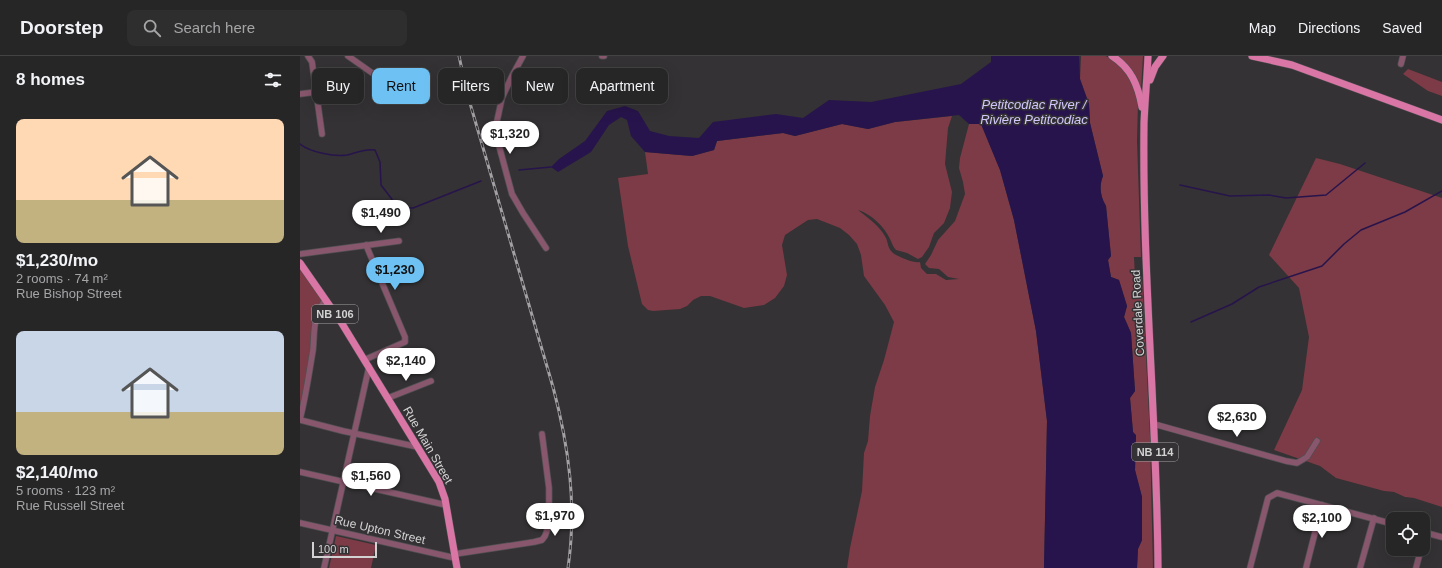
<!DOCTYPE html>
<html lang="en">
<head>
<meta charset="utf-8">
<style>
  body { margin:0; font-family:Arial,sans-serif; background:#2f2e2f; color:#f1f3f6; height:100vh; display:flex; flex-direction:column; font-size:15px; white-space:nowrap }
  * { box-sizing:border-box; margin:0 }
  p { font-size:13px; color:#a4a5a7 }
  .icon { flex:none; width:22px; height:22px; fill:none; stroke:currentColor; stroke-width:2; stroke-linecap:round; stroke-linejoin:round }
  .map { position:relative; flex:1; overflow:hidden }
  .drawer { display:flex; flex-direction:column; background:#272627; width:300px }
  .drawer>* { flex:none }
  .top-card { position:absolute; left:12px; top:12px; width:380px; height:36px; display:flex; gap:8px }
  .buttons { position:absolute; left:1086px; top:456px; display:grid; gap:8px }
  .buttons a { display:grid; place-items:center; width:44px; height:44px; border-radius:8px; background:#272627; box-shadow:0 4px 16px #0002,0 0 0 1px #434344; font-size:20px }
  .scale { position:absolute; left:12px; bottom:10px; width:65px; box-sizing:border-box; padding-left:4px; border:2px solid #d3d2d3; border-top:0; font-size:11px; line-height:14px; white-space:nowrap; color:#d3d2d3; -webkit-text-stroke:3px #343234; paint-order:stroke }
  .price { position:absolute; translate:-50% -34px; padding:0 9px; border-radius:14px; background:#fff; color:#222; font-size:13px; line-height:26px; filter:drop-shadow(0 1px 2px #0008) }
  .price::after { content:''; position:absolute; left:50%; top:24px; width:12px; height:9px; margin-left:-6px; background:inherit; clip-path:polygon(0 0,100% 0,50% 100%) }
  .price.selected { background:#6ec2f3; color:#111 }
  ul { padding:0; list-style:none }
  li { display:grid; align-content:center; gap:8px; height:212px; padding:0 16px }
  li span { display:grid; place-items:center; height:124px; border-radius:8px; color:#555 }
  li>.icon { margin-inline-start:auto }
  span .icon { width:72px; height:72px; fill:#fffc; stroke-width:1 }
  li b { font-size:17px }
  h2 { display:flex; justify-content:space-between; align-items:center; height:48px; padding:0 16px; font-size:17px }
  .tag { padding:0 14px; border-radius:8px; background:#272627; box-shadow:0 4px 16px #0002,0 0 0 1px #434344; font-size:14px; line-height:36px }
  .tag.selected { background:#6ec2f3; color:#111 }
  header { display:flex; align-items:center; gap:24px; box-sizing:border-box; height:56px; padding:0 20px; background:#272627; border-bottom:1px solid #434344 }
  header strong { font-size:19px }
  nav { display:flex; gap:22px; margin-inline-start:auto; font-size:14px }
  .search { width:280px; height:36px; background:#2f2e2f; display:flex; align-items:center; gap:10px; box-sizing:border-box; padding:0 14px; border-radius:8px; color:#a4a5a7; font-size:15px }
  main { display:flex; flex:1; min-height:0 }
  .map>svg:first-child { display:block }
  .green { fill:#7c3b46 }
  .water { fill:#27144c }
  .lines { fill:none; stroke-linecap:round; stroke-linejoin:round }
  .stream { stroke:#27144c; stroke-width:1.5 }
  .minor-casing { stroke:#514f51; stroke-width:7 }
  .major-casing { stroke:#514f51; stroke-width:8 }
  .minor { stroke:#88576d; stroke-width:5.5 }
  .major { stroke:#d976a5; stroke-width:7 }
  .rail-casing { stroke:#a3a1a3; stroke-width:3 }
  .rail { stroke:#343234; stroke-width:1.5; stroke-dasharray:4.5; stroke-linecap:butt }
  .labels { text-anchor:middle; stroke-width:3; stroke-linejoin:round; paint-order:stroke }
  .shield { fill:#343234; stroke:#a3a2a3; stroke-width:1 }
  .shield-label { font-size:11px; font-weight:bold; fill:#d3d2d3 }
  .street-label { font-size:12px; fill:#d3d2d3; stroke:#343234 }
  .water-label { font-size:13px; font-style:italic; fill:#d1c6fd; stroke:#343234 }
</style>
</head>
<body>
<header>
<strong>Doorstep</strong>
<div class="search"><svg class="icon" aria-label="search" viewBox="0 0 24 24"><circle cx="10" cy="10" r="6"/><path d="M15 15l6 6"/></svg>Search here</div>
<nav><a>Map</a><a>Directions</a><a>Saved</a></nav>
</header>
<main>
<section class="drawer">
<h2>8 homes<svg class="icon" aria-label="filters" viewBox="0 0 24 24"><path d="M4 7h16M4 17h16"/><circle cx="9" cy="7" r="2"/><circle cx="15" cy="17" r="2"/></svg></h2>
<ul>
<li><span style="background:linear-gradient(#ffd9b3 65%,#c2b280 0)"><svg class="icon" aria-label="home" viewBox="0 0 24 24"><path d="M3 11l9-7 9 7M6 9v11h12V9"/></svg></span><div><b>$1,230/mo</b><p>2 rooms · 74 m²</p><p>Rue Bishop Street</p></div></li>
<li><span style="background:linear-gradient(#c9d6e8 65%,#c2b280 0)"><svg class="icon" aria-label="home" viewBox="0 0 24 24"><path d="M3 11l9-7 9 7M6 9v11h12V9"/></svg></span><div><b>$2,140/mo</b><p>5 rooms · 123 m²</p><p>Rue Russell Street</p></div></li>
</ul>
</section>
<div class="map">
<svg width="1142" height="512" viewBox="0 0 1142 512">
  <rect width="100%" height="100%" fill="#343234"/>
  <g class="green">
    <path d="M781,0H806L819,9L831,24L838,47L837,85L841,201H834L835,221H842L850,380L853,512H837L838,493L842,484V441L835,414L836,380L833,376L830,342L835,335L831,277L824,261L827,250L819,224L811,221L808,204L811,200L806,150C800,140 799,130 803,120L790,67L789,48L780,23Z"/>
    <path d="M816,0H843L841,34Z"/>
    <path d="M1108,13L1142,26V40L1128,35L1103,18Z"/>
    <path d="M652,60L648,72L645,108L652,136L650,152L644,167L634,177L629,191L622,201L618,203L607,197L596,194C593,191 592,187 590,183C584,170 571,158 558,154C568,162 580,170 586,182C588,187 588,192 592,196C596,200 615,208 620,206L621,212L627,218H636L646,224L659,223L648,221L639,213L629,212L625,208L631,199L638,184L655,165L665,138L663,126L659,112L660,102L669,68H681L700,114L714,164L736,275L747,365L744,512H547L550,492L562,435L564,397L568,385L570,360L575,331L584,304L594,266L585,249L564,220L561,199L557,188L549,179L540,172L517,163L508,164L485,179L482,189L487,219L484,230L475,242L464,249L444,252L410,240H401L393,244L387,250L380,253L353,255L348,254L342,248L328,190L318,122L348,118L345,96L392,100L414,94L417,85L483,77L495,80L542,68L568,73L595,66Z"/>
    <path d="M1016,102L1040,108L1142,142V451L1114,442L1105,441L1094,436L1084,435L1036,422L1020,410L974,394L1002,334L1009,281L999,232L969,199Z"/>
    <path d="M0,207L25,244L18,255L0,363Z"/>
    <path d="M36,480L76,489L71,512H29Z"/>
  </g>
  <path class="water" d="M691,0H779L780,23L789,48L790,67L803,120C799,130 800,140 806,150L811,200L808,204L811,221L819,224L827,250L824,261L831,277L835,335L830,342L833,376L836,379L835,414L842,441V484L838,493L837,512H744L747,365L736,275L714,164L700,114L681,68H669L659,59L595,66L568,73L542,68L495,80L483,77L417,85L414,94L392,100L345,96L331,80L327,64L321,61L309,69L291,96L258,116L251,111L259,103L285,85L307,55L325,50L338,55L350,75L369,80L399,82L413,66L476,58L503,62L529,44L571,46L661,28L691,6Z"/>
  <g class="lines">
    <g class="stream">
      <path d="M0,88C10,96 34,101 47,99C56,97 66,92 75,94L80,106L81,129L91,142L97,152H113L181,125"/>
      <path d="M219,114L251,111"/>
      <path d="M880,129L930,140L969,139L986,142L1026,139L1065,107"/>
      <path d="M891,266L932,248L959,231L1022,210L1044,188L1061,174L1105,156L1142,135"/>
    </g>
    <g class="minor-casing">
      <g id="minor">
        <path d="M8,0L12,6L22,78"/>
        <path d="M48,0L85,26L93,36"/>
        <path d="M223,0L212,20L202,42L197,65L198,86L212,138L223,157L246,192"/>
        <path d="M302,0H304"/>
        <path d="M1101,8L1103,0"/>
        <path d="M0,38L16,36"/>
        <path d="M0,198L99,185"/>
        <path d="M64,304L105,286V281L66,189"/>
        <path d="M88,342L131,325"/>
        <path d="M0,363C6,340 9,317 13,294C15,272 12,264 25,244"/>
        <path d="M0,364L43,375L118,391"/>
        <path d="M854,368L986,405L997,407L1007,401L1017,385"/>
        <path d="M0,416L146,449"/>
        <path d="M0,467L155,502"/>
        <path d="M1123,476L1142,481"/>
        <path d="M1123,485L1125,477"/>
        <path d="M155,498L234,486L242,484L245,480L249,469V432L242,378"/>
        <path d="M24,512L69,311"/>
        <path d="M950,512L968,442L977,437L1093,468"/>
        <path d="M1006,512L1022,449"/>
        <path d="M1060,512L1074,462"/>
        <path d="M1116,512L1121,493"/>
      </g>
    </g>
    <g class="major-casing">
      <g id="major">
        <path d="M812,0C831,12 838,29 842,51"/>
        <path d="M848,0C847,22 845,44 844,67C842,215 857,363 858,512"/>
        <path d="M952,0L992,9L1142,64"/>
        <path d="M850,24L855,11L863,0"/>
        <path d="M0,207L41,266L139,426L145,443L157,512"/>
      </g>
    </g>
    <use href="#minor" class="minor"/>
    <use href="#major" class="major"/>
    <g class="rail-casing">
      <path id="rail" d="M159,0L167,37L253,331C269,391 277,450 268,512"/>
    </g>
    <use href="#rail" class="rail"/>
  </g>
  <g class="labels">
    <g class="shield">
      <rect x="12" y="249" width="46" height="18" rx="3"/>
      <rect x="832" y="387" width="46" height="18" rx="3"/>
    </g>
    <g class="shield-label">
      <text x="35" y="262">NB 106</text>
      <text x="855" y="400">NB 114</text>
    </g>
    <g class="street-label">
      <text transform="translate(838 257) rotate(-93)" y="4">Coverdale Road</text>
      <text transform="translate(128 389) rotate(60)" y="4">Rue Main Street</text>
      <text transform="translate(80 474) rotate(13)" y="4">Rue Upton Street</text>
    </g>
    <g class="water-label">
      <text x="734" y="53">Petitcodiac River /<tspan x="734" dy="15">Rivière Petitcodiac</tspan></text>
    </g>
  </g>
</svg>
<div class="buttons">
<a><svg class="icon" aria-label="locate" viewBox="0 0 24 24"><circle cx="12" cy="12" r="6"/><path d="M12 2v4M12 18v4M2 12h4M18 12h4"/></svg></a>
</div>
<div class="scale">100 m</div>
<b class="price" style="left:210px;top:99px">$1,320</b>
<b class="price" style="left:81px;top:178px">$1,490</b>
<b class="price selected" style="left:95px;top:235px">$1,230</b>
<b class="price" style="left:106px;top:326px">$2,140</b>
<b class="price" style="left:937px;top:382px">$2,630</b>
<b class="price" style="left:71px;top:441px">$1,560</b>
<b class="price" style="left:255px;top:481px">$1,970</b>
<b class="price" style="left:1022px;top:483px">$2,100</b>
<div class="top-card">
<a class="tag">Buy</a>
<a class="tag selected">Rent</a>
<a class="tag">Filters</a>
<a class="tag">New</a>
<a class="tag">Apartment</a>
</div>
</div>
</main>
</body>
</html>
